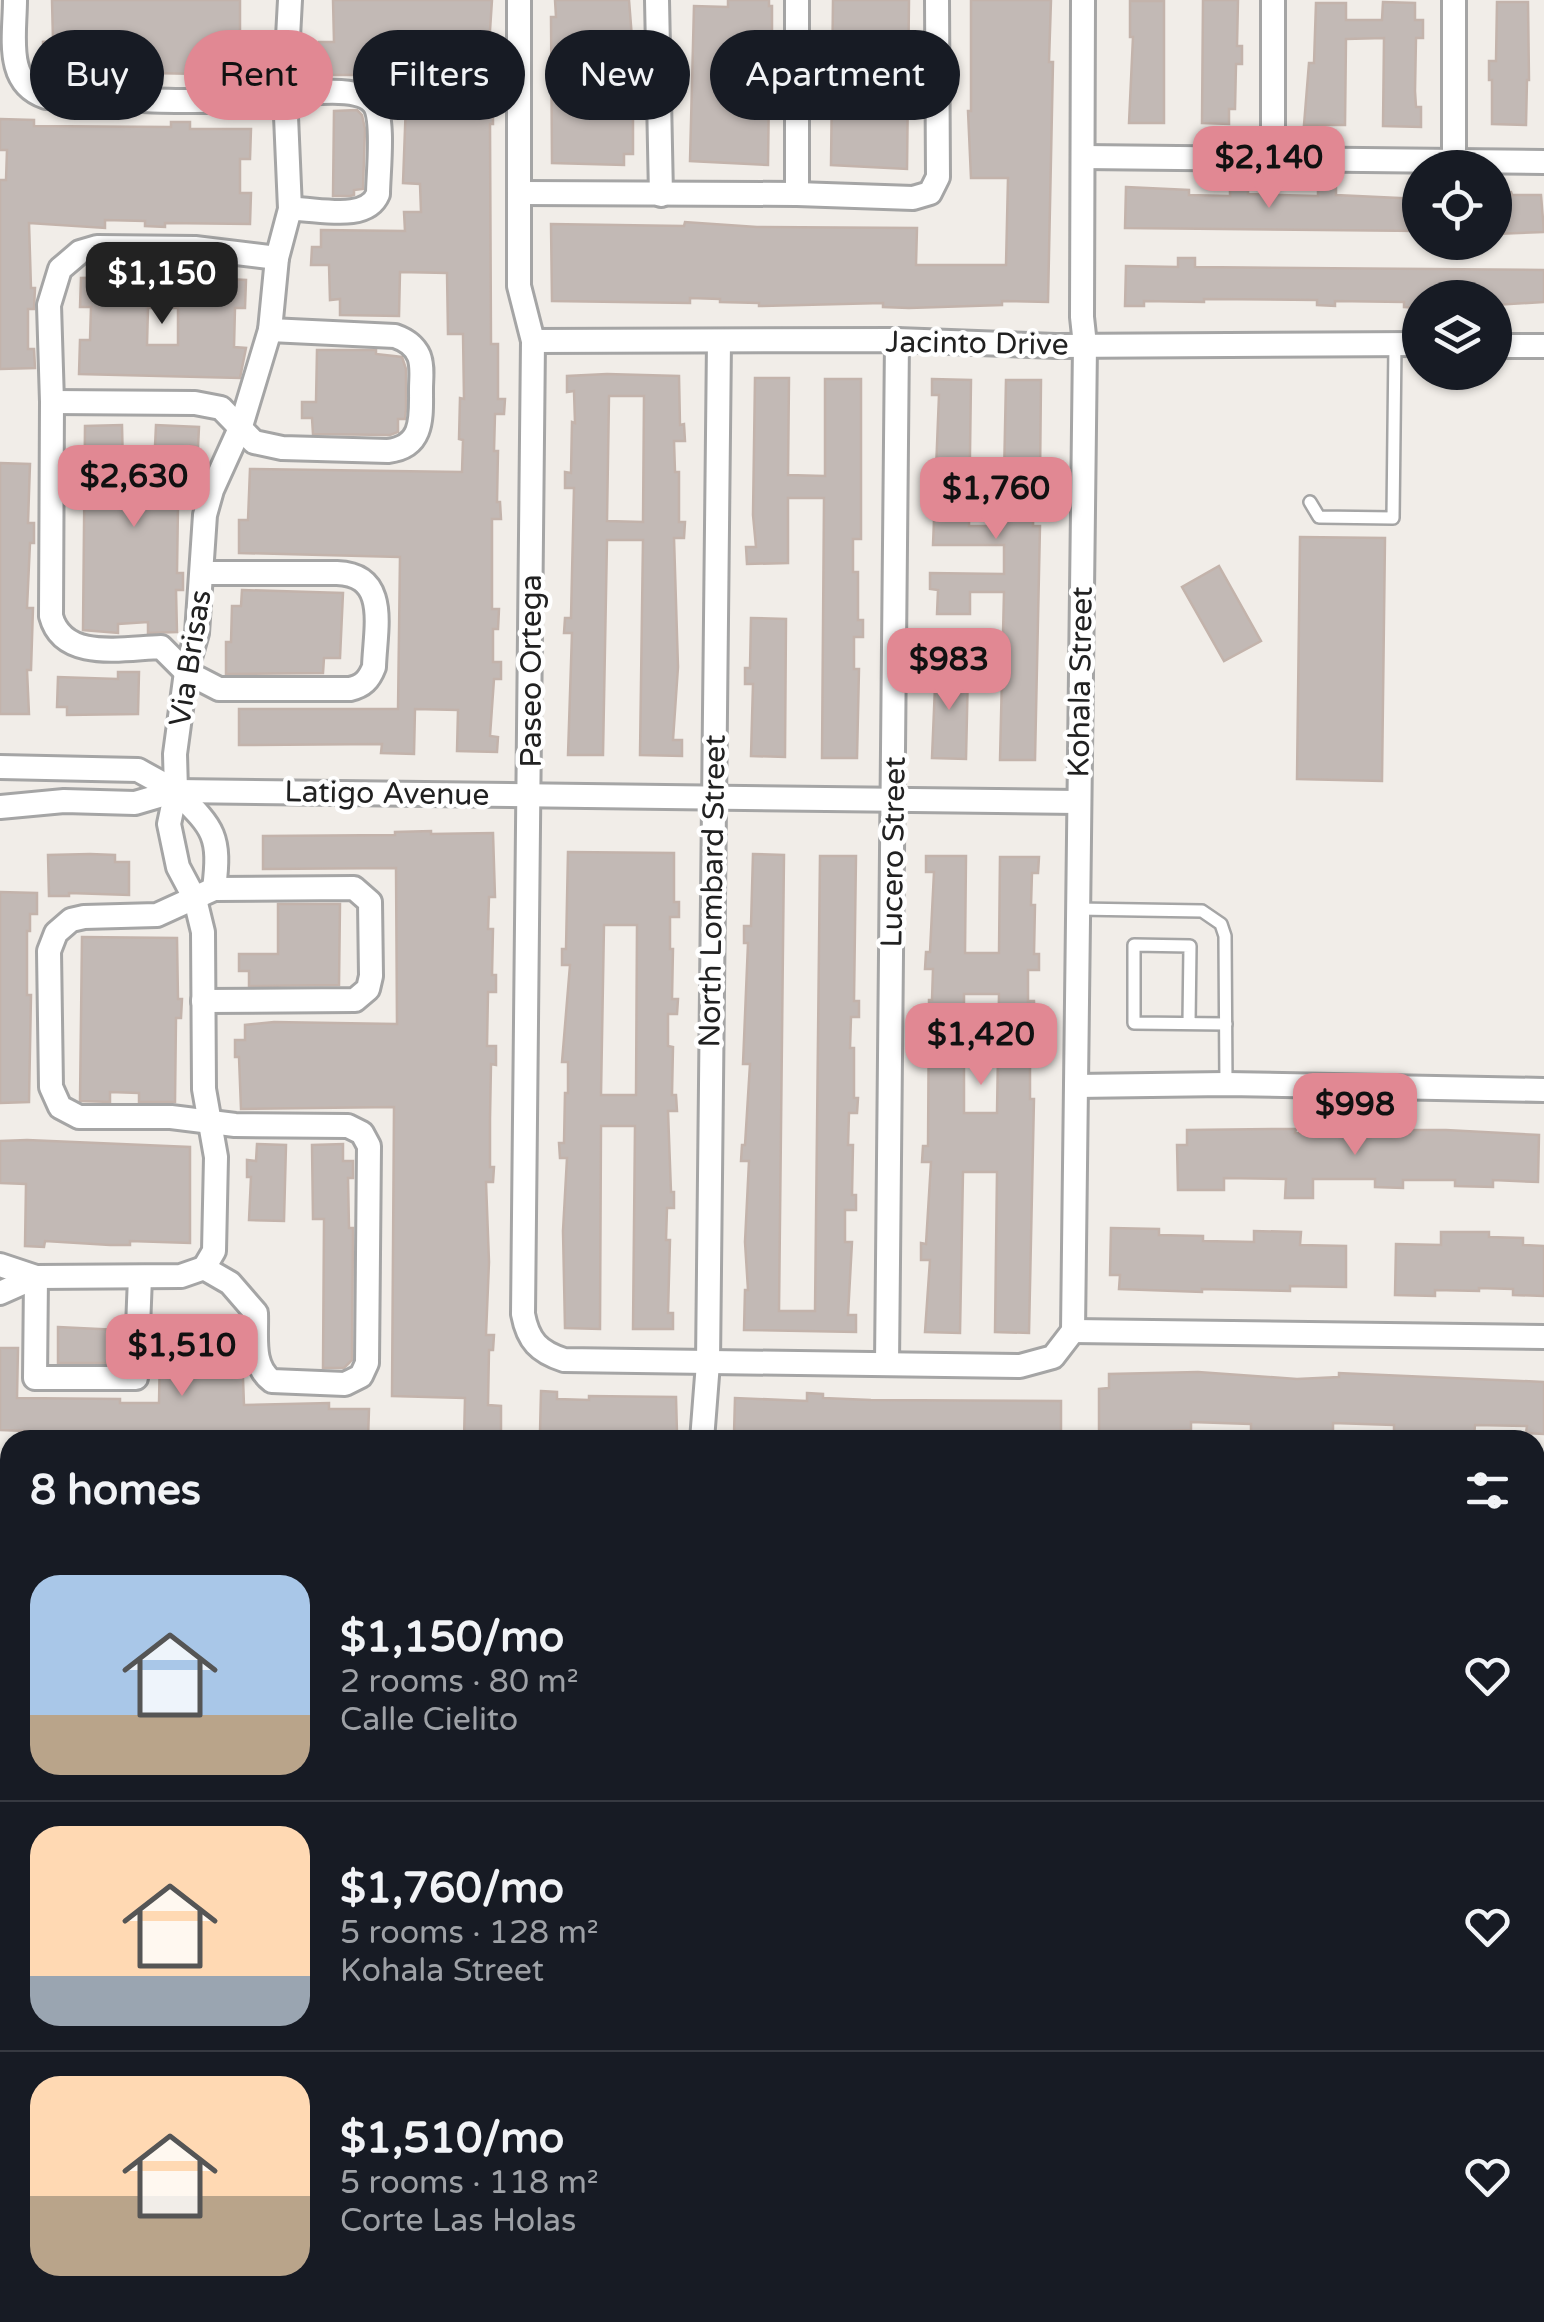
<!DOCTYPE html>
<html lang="en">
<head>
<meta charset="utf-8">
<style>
  body { margin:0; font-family:"Varela Round",sans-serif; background:#20242c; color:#f1f3f6; height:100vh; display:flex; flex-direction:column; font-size:38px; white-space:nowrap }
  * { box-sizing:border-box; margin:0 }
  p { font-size:32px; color:#9ea1a6 }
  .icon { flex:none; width:55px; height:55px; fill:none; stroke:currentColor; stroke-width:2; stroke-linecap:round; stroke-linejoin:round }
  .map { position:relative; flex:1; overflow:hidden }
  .side { position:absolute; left:0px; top:1430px; width:1545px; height:892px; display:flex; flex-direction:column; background:#171b24; border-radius:30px 30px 0 0; box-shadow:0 2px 8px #0004 }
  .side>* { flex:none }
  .banner { position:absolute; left:30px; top:30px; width:1000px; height:90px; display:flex; gap:20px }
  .fabs { position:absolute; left:1402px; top:150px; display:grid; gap:20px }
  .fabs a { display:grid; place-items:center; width:110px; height:110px; border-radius:50%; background:#171b24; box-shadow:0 2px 8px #0004; font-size:50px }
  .price { position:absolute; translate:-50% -85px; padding:0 22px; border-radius:20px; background:#e18893; color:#111; font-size:32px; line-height:65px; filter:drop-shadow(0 2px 5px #0008) }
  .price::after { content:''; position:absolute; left:50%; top:60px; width:30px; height:22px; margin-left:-15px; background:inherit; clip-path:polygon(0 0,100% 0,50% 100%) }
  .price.current { background:#222; color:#fff }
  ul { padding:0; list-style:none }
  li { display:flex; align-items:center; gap:30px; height:250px; padding:0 30px }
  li+li { border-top:2px solid #363941 }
  li span { display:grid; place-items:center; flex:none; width:280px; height:200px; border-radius:30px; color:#555 }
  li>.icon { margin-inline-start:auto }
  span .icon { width:120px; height:120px; fill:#fffc; stroke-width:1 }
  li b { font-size:42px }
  h2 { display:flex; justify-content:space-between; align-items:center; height:120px; padding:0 30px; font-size:42px }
  .tag { padding:0 35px; border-radius:45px; background:#171b24; box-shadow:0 2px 8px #0004; font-size:35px; line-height:90px }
  .tag.current { background:#e18893; color:#111 }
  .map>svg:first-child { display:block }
  .building { fill:#c2b9b5; stroke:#c3b3ab; stroke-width:2.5; fill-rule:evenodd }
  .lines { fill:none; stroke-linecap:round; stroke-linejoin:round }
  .service-casing { stroke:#a5a5a5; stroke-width:16 }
  .minor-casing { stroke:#a5a5a5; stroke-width:28 }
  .path { stroke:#f67574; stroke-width:4; stroke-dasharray:5 5; stroke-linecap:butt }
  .service { stroke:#fff; stroke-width:11 }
  .minor { stroke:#fff; stroke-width:22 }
  .labels { text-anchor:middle; stroke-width:9; stroke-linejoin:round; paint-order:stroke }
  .street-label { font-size:30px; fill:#212121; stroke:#fff }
</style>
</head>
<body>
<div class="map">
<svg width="1544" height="2322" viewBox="0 0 1544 2322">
  <rect width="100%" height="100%" fill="#f1ede8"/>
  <g class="building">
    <path d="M52,0H240V43L254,44L253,75L43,71V42L53,41Z"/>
    <path d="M333,0H492L488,61H491V99H493V124H490L491,344H498V399H505L504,414H495L494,451H498L497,502H500L501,519H492V609H499L498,629H493V662H501V679H494L490,736L498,737L497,752L457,751L458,710L415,709L414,754L381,753L382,744L239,745V709H398L400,557L239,553V520H248L250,469L462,472L463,440L459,439L460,398L464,399L463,334H448L447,273L400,272L399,316L340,315V299L330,300L329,265H311L312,247H321V230L405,231L404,212H421L420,184L403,183L407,75H329V59H320L319,42H334Z"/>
    <path d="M555,0H629L633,51V154H624V165L552,163L551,17H556Z"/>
    <path d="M728,0H769V6H772V61H766L765,90H769L768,165L690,161L694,6L728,7Z"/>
    <path d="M833,0H909L907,169L831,165Z"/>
    <path d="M971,0H1051L1049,62H1053L1048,302L1002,301V305L909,308L883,307V303L759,306V303L720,302V299L690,298V303L552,301L551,224L684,226L685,222L757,227L917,228L916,265H1006L1008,178H971L968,111H971Z"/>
    <path d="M1203,0H1238L1237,46H1242V64H1236L1235,109H1229V124L1202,123Z"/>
    <path d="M1130,1H1164V123H1129L1133,37H1130Z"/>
    <path d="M1383,2L1415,3V20H1423V38H1416L1415,91L1416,107H1421V127L1383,126L1384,38L1346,39L1345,125H1304L1309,63H1314L1316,3H1346V20H1382Z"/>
    <path d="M1497,2H1528L1529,80H1527L1526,125L1492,124V80H1489V61H1496Z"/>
    <path d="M357,110L362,115L365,129L363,189L354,190V195L350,196H333L334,111Z"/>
    <path d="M0,119L34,120V126L171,127V122H190V129H251L250,159H240V193H251L250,224L165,223V227L145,226V221L105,220V228L29,223L31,288H35L34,309H28V349H34L35,368L0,369V180H6L7,150H0Z"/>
    <path d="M1126,187L1189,190V195L1230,196V188L1248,189V194L1318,196V188H1336V195L1420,199V231L1125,228Z"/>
    <path d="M1511,192L1512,195H1541L1544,232L1495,234V193Z"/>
    <path d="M1178,258H1195V267L1544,270V302L1495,305V298H1420V308L1404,307V302L1335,301V306L1317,305V300L1204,299V302L1144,301V306H1125L1126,266L1178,267Z"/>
    <path d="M166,276L246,280L245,308H235L234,347L246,348L240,378L79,374L80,340H90L91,307H80L81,278ZM148,308H178V345H147Z"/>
    <path d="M317,350H376V354L402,357L406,369V409L405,419H398V432L390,435L313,434L312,418H302V402H316Z"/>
    <path d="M607,374L679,376L680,425L684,424L685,441H674L675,472H679V522H685L684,538H674L678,667L673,740H682V756L640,755L643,540H607L603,755H568L572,633H564L565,618H571L574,488H565V472L571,473L572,422L575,423L574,391L567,392V376ZM609,396H644L643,522L607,521Z"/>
    <path d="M755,378H789L788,475L825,476V379H861V539H853V572H858V620H863V637H854V669H859L857,758H822L824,498H788V563L747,564L746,547H756L753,515Z"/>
    <path d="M932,379L971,380L969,526H1003L1006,380H1041L1040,478H1045L1044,493H1034L1033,526H1040L1035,760H1000L1004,592H970V614H937L938,590L930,589V573L1004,574V545H933L939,395H932Z"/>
    <path d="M122,425L123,468H154L156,425L199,427L198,447L190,446V506H178L177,573H183V590H176L177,632L148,633V622L118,624V633L83,630L85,426Z"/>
    <path d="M0,463L30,464L28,523H34V543H30L27,608H33L31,670H27L29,714H0Z"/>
    <path d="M1300,537L1385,538L1382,781L1297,779Z"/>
    <path d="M1219,566L1261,641L1224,661L1182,587Z"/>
    <path d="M242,590L343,593L340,658H324L323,673L226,674V642H231L232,606H241Z"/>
    <path d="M751,618L786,619L785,757L751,756L753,684H745V668H750Z"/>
    <path d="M926,669L968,670L966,759L932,758L935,686H926Z"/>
    <path d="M118,672H139L138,714L67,715V707H57L58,677L118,679Z"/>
    <path d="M431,831V834L493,833L495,897H489L488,929H493L492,975H496V992H488L487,1046H496V1065L491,1064L490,1119V1167H494L493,1182H486L489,1262L486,1335H494L493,1350H489L488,1405L501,1406V1440H464L465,1398L392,1396L394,1107L241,1109L239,1057H235V1040H245V1025L274,1022L397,1024L396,868L263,869V836L395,835V832Z"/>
    <path d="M568,852L674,853V902H679V917H670V949H673L672,999H678L677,1014H668V1046L673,1047L672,1095H676L677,1111H668L671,1192H674V1208H667L666,1240H670L668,1313H673V1329H633L635,1126H601L600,1329L565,1328L563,1231L567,1158H560L559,1143H564L565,1093H568V1062H562L570,965H562V949H566ZM604,925H637L636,1095H601Z"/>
    <path d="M90,854L115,855V862H129V895L69,893V896H49L48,855Z"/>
    <path d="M753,854L784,855L779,1311H815L820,856H856L854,1001H859V1017H851L850,1048H854V1098H858L857,1113H849L848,1145H853L852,1195H856V1210H845V1242H852L848,1315H856V1332L744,1330L745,1290H748L745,1242L749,1161H741L742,1145H745L750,1064H743L748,943H744V926H751Z"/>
    <path d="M926,856H966L965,953H999L1000,857H1039L1038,873H1032L1031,905H1035L1034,954H1039V970H1028V1001H1034L1037,1051V1066H1030V1099H1034L1029,1333L995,1332L997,1172H963L960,1333L925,1332L930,1260H921V1243L926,1244L931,1162H922L923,1146H928L929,1000H932L933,969H925L926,952H930L934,872H926ZM964,994H999L997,1113H964Z"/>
    <path d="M0,892L37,893V914H30V931H27V995H31L29,1102L0,1103Z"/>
    <path d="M278,904H340L339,985L249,986V971H239V954H278Z"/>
    <path d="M82,937L177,938L178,999H182L181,1018H176L175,1102H139V1093L110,1092V1102L80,1101Z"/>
    <path d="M1276,1129H1296L1295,1133L1410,1134V1130H1446L1539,1135L1538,1182L1493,1180V1187L1455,1186V1180H1403V1188L1375,1187V1179H1313V1198H1285L1286,1179L1224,1178V1190H1178L1177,1145H1187V1130Z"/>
    <path d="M27,1140L190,1147V1243L130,1241V1245H110L45,1241L44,1247L25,1246L26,1184L0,1183V1141Z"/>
    <path d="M257,1144L286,1145L284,1221L249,1220L251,1177H247V1160L256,1161Z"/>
    <path d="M343,1144V1161H353V1178H348L349,1228H353L352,1360L344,1368H323L324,1219H313L312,1145Z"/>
    <path d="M1111,1228L1159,1229V1235L1203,1236V1241L1254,1242V1231L1301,1232L1300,1245L1346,1246V1287L1290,1286V1291L1202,1289V1292L1119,1289L1120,1275H1110Z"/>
    <path d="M1441,1232H1489V1237L1523,1238V1245L1544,1246V1296L1513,1295V1289L1479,1288V1291L1435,1290V1296L1395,1295L1396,1244L1441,1245Z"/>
    <path d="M190,1317L191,1325L241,1324L244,1405L329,1403V1409H369L368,1440L127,1438V1435L0,1430V1348H18L17,1398L120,1399V1403H159L160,1350L157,1318Z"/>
    <path d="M58,1327L119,1330V1348H109V1363H58Z"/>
    <path d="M1198,1372L1297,1379L1339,1377V1373L1544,1382V1434L1526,1433L1527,1426L1475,1425L1474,1437L1446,1440V1436L1429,1433L1394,1432V1425L1333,1423V1436H1286V1432L1251,1431V1424L1191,1422V1430L1099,1434V1389L1109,1388V1374Z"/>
    <path d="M541,1391L557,1392V1399L589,1400V1396L676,1397L677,1433L629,1434V1440H610V1433L540,1432Z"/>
    <path d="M807,1393L823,1394V1398L871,1400L1061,1401V1437L734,1434L735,1398L807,1401Z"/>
  </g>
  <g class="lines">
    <g class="service-casing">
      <g id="service">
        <path d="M1310,502L1319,517L1393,518L1395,344"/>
        <path d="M1077,909L1202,911L1221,924L1225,936L1226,1084"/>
        <path d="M1189,1023L1190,946L1134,945V1023L1226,1024"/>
        <path d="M590,2312V2322"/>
        <path d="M34,2322V2312"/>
        <path d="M95,2322V2312"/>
        <path d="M527,2322V2312"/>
      </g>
    </g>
    <g class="minor-casing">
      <g id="minor">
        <path d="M15,0C15,36 4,83 46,97C114,98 185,104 254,99C280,98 354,81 373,103C385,117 378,174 378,194C366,223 316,208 290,209"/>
        <path d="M519,0V286L533,341L523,1314C528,1341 539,1352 564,1360L1020,1366L1053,1357L1073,1331L1085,345L1082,317L1083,0"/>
        <path d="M657,0L661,195"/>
        <path d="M797,0V194"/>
        <path d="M1273,0V159"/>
        <path d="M1083,157L1544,162"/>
        <path d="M1454,161V0"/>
        <path d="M521,193L797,194L913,198L930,193L938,177L937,0"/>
        <path d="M533,341L897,340L1056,346L1420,344"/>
        <path d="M1495,346H1544"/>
        <path d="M52,402L195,403L221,408L254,442L282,448L388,451C424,447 421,417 421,389C421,378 423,366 419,356C414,345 406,340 395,336L270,330"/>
        <path d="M203,573H337C390,575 375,629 374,667C369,680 363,686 350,689H219L186,672L161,647C124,648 63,662 51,616L52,402L49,305L60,269L80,252L97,247L195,248L277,258"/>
        <path d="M0,767L138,770L176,791L135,803L64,801L0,807"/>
        <path d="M176,791L1078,802"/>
        <path d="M176,791C213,828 221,834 214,889"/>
        <path d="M1076,1086L1226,1084L1544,1090"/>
        <path d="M0,1265L36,1277L181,1276L204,1268L230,1283L256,1313C257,1336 251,1366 272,1381L345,1384L361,1376L367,1363L369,1146L362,1133L348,1126L235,1125L171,1117H79L60,1107L51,1087L49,951L56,933L71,920L84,917L157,915L214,889L354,888L370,902L371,976L368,989L355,1000L203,1001"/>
        <path d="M204,1268L214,1251L216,1157L204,1089L203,932L195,899L178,867L169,824L176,791L175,754L186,672L197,633L205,515L212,490L241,426L270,330L277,258L290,209L285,93L290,0"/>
        <path d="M36,1277L35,1378H136L140,1277"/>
        <path d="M0,1293L36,1277"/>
        <path d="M1073,1331L1544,1337"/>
        <path d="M887,1364L897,340"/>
        <path d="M702,1440L708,1363L719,341"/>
        <path d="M0,1528H10"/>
        <path d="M1535,1564H1544"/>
        <path d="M1535,1751L1544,1752"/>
        <path d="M1535,2061H1544"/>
        <path d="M1535,2151H1544"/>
        <path d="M207,2312V2322"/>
        <path d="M1360,2312L1361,2322"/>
        <path d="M411,2322V2312"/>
        <path d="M698,2322V2312"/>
        <path d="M963,2322V2312"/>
        <path d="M1082,2322V2312"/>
      </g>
    </g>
    <g class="path">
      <path d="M0,1834H10"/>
      <path d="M1535,1880L1544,1868"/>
    </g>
    <use href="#service" class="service"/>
    <use href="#minor" class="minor"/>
  </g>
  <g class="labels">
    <g class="street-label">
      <text transform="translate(977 343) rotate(1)" y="10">Jacinto Drive</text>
      <text transform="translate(190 658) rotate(-81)" y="10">Via Brisas</text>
      <text transform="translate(531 671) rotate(-90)" y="10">Paseo Ortega</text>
      <text transform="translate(1080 682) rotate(-89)" y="10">Kohala Street</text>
      <text transform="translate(387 793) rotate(1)" y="10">Latigo Avenue</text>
      <text transform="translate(893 852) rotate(-89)" y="10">Lucero Street</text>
      <text transform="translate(712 891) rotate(-89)" y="10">North Lombard Street</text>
    </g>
  </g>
</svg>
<div class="fabs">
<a><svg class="icon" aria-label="locate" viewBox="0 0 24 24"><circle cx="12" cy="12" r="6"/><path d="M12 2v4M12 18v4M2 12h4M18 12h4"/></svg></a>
<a><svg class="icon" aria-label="layers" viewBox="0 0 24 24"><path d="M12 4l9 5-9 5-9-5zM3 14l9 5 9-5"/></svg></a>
</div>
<b class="price" style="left:1269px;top:211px">$2,140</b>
<b class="price current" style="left:162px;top:327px">$1,150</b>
<b class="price" style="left:134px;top:530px">$2,630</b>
<b class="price" style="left:996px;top:542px">$1,760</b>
<b class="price" style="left:949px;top:713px">$983</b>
<b class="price" style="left:981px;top:1088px">$1,420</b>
<b class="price" style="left:1355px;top:1158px">$998</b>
<b class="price" style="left:182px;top:1399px">$1,510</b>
<div class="banner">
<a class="tag">Buy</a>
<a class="tag current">Rent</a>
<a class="tag">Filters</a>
<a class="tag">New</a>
<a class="tag">Apartment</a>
</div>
<section class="side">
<h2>8 homes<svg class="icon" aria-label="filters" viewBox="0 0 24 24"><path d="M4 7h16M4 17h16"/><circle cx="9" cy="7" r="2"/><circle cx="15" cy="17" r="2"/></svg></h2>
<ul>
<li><span style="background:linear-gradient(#a9c7e8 70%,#b9a48a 0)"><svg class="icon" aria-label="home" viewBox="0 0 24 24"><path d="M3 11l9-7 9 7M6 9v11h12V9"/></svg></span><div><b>$1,150/mo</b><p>2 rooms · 80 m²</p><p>Calle Cielito</p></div><svg class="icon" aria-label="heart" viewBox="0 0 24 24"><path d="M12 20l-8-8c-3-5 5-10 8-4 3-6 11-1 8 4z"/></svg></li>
<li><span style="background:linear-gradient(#ffd9b3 75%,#9aa5b1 0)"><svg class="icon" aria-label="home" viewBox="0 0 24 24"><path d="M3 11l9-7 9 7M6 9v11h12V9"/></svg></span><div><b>$1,760/mo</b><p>5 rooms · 128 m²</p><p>Kohala Street</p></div><svg class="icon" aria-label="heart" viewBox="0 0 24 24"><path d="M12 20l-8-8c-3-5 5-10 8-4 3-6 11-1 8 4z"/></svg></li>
<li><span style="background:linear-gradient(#ffd9b3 60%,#b9a48a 0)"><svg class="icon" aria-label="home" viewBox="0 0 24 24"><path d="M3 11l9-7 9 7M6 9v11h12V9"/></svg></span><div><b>$1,510/mo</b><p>5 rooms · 118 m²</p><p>Corte Las Holas</p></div><svg class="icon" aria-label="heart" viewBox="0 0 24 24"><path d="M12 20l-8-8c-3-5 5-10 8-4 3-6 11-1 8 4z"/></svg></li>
</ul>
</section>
</div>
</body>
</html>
